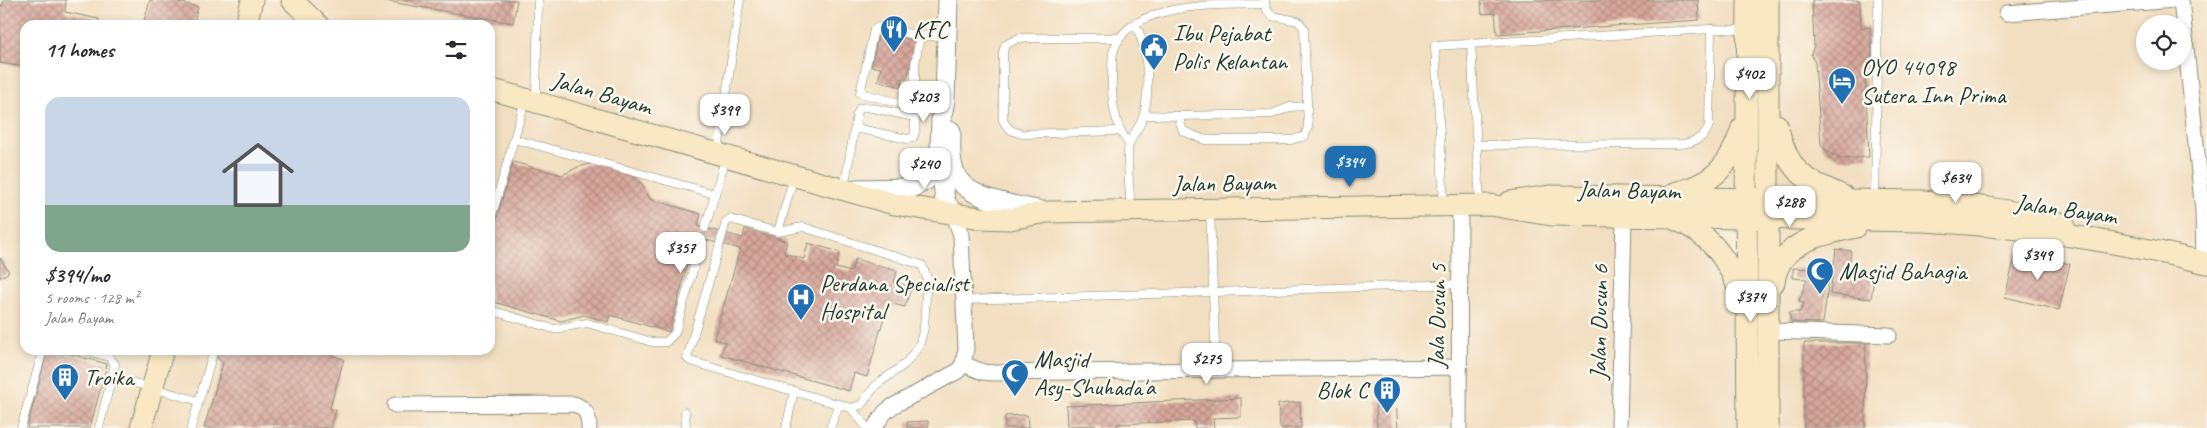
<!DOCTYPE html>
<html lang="en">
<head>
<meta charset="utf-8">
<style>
  body { margin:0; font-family:Caveat,sans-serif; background:#f2f2f3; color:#2b2b33; height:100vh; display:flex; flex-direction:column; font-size:19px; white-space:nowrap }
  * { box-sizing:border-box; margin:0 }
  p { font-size:16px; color:#7c7c81 }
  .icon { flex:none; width:28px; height:28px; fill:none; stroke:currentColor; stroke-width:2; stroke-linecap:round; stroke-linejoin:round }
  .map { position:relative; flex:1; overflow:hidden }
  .details { position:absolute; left:20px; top:20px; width:475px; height:335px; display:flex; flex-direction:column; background:#fff; border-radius:15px; box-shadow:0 2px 8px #0003 }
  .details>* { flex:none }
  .tools { position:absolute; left:2136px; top:15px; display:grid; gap:10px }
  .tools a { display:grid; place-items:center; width:55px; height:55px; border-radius:50%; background:#fff; box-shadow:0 2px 8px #0003; font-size:25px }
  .price { position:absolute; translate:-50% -42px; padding:0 11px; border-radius:10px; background:#fff; color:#222; font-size:16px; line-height:32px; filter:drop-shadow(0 1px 2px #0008) }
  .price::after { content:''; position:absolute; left:50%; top:30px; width:15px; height:11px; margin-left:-8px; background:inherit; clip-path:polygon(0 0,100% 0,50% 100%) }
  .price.active { background:#1f6fb2; color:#fff }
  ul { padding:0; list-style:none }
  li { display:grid; align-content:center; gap:10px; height:265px; padding:0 25px }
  li span { display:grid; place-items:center; height:155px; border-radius:15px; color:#555 }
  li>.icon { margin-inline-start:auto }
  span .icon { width:90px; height:90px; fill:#fffc; stroke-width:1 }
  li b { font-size:21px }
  h2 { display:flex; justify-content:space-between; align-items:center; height:60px; padding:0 25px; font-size:21px }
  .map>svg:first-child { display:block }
  .building { fill:url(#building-cross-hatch) }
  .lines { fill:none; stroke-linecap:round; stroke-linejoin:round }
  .service-casing { stroke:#888e7a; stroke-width:9 }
  .minor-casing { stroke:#888e7a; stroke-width:17 }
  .tertiary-casing { stroke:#888e7a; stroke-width:21 }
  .secondary-casing { stroke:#888e7a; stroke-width:23 }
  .service { stroke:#fff; stroke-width:8 }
  .minor { stroke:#fff; stroke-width:15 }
  .tertiary { stroke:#fff; stroke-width:19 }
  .secondary { stroke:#f8e8c3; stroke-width:21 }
  .labels { text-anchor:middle; stroke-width:5; stroke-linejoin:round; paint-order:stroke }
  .poi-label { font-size:24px; fill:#1f3d34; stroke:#fbf7ec; text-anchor:start }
  .street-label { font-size:24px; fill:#1f3d34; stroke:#fbf7ec }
</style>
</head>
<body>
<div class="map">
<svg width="2207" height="428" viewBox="0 0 2207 428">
  <defs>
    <pattern id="building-cross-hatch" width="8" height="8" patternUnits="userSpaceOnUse" patternTransform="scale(1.25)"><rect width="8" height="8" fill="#d8a79c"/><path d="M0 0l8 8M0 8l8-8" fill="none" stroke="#af8980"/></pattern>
  </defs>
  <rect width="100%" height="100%" fill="#fbf7ec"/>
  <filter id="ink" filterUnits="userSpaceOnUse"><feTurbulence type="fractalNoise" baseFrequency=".02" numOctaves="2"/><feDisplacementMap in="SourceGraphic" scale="10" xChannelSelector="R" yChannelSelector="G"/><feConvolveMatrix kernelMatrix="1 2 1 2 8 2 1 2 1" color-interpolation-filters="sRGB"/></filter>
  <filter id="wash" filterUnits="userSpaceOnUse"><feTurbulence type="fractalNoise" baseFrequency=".0096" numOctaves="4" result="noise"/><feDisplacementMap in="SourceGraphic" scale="20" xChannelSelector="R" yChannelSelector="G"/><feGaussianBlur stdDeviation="1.12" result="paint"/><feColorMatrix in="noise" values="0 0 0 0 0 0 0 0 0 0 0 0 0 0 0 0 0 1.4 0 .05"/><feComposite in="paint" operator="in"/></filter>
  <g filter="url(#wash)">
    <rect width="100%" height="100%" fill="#f2dec0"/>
    <g id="blocks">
      <g class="building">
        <path d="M4,0H66L65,12L99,19L98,25H25V67L0,63V5L2,6Z"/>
        <path d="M150,0H170L198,7L193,25H143Z"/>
        <path d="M379,0H517L513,23Z"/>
        <path d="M1494,0H1698L1699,20L1497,34L1495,13L1482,14L1481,1Z"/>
        <path d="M1812,0H1860L1861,28L1870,27L1873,74L1865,75L1869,157L1841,159L1826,151L1821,144L1815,63L1811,54L1814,45Z"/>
        <path d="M879,32L916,41L907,79L903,78L901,87L878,81L881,68L871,66Z"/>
        <path d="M513,162L562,175L578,167L595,163L628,172L642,184L650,199L701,214L698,226L743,238L745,229L787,241L784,253L804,259L808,243L840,252L836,268L851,272L855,259L897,271L894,283L911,287L905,307L888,303L867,377L854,373L849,391L721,355L725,342L714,339L740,249L695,237L669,332L610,315L608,322L584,315L561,321L490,301V242Z"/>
        <path d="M1836,249L1851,251L1849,268L1875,271L1871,299L1830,294Z"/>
        <path d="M2016,252L2070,264L2059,310L2005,297Z"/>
        <path d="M0,258L9,272L0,278Z"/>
        <path d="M1793,268L1830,270L1823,323L1791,322L1789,312H1800L1804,303L1799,301L1807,279L1793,278Z"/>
        <path d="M1804,343H1866L1865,428H1804Z"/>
        <path d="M56,350L107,364L90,428H27L46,355L50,351Z"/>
        <path d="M210,350H315L344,359L330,408L336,410L331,428H204L223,363Z"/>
        <path d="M1241,398V417L1213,418L1214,428H1195L1194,421L1117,424V428H1096L1095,425L1067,426L1066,406Z"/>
        <path d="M1396,400L1398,428H1377L1376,401Z"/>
        <path d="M1300,402L1301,428H1280L1278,404Z"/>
        <path d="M1027,415L1028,428H1005V416Z"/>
        <path d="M928,421V428H907V422Z"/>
      </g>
    </g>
  </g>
  <g filter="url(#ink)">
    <use href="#blocks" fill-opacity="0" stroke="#888e7a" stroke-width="1"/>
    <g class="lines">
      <g class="service-casing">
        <g id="service">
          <path d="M1471,43L1480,204"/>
          <path d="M536,100L538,0"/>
          <path d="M915,107L860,93L874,30L878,27L920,36H946"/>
          <path d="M1144,115L1178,116L1183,131L1205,140H1291L1305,136L1308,127L1304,28L1298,21L1272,16L1266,9L1265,0"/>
          <path d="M1178,116L1272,114L1290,107L1307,106"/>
          <path d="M855,128L908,139L913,138L915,132V64L920,36"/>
          <path d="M1119,131L1023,134C1013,132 1008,130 1003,120V52L1005,45L1019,38H1119"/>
          <path d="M514,139L715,194"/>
          <path d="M1129,144C1114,125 1111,101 1112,76C1112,69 1112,60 1113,53C1126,0 1222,5 1265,4"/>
          <path d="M1478,145L1681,144C1693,143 1706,137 1709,125L1711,29"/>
          <path d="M718,151L740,0"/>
          <path d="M844,188L857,114L860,108L867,107L915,117"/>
          <path d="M1875,198L1878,0"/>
          <path d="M1444,205L1435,46L1711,29L1746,30"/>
          <path d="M1131,209C1130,196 1126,154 1129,144C1133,134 1140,127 1143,117C1151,91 1148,47 1135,24"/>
          <path d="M1210,211L1216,370"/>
          <path d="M730,219L778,232L803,227L922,265L927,278L924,328L919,346L905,364L876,385L861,405L851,408L690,361L687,358L726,222Z"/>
          <path d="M490,222L525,101"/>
          <path d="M705,228L726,157"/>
          <path d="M778,232L794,176"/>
          <path d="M965,300L1460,284"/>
          <path d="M490,310L554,329L587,323L652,342H666L675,333L702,239"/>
          <path d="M85,350L109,357L115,364L99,428"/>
          <path d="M113,377L199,401L213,353"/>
          <path d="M851,408L867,428"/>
          <path d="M685,412L686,428"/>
          <path d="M21,428L43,350"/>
          <path d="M191,428L199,401"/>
          <path d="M786,428L794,391"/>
          <path d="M830,428L839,404"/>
        </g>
      </g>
      <g class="minor-casing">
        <g id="minor">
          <path d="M2181,0L2203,211L2204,263"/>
          <path d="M2007,13L2175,0"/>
          <path d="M1769,331L1889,335"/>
          <path d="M963,364L983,372L993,373L1459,367"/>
          <path d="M395,405L574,404C586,408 589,416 589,428"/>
          <path d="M874,428L885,412L893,406L958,371L963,364L966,349L961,235L954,215"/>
          <path d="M1459,428L1460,205"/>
          <path d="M1619,428L1624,217"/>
        </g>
      </g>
      <g class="tertiary-casing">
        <g id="tertiary">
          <path d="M951,131C951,145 949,164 957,177C970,201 1021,206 1046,212"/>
          <path d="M940,157L945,201L954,215"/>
          <path d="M856,189L911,188L925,181L934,169L940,150L941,120L945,100L948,0"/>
        </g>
      </g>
      <g class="secondary-casing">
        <g id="secondary">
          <path d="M292,0L318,25"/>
          <path d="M1748,0L1746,199L1748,428"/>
          <path d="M246,25L252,0"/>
          <path d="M490,89L894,204L980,218L1010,219L1047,212L1490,205L1551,215L1922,221C2019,226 2114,240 2207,263"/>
          <path d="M1777,125C1789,173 1800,177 1843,196"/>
          <path d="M1675,193C1714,183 1730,166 1742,128"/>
          <path d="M1510,202L1551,196L1922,201C1971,205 2017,210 2064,224"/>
          <path d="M1674,219C1712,234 1730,262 1742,299"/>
          <path d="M1774,282C1780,240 1822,235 1856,227"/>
          <path d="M141,428L163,350"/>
          <path d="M1768,428V0"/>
        </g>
      </g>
      <use href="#service" class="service"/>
      <use href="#minor" class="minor"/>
      <use href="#tertiary" class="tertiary"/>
      <use href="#secondary" class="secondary"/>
    </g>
  </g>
  <defs>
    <g id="restaurant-pin" transform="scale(1.4375)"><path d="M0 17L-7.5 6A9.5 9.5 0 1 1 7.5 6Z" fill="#1f6fb2" stroke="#fbf7ec"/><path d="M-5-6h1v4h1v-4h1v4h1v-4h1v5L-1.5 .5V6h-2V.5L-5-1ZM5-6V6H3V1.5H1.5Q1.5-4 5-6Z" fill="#fff"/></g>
    <g id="civic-pin" transform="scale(1.4375)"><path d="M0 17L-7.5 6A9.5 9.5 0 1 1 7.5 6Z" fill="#1f6fb2" stroke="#fbf7ec"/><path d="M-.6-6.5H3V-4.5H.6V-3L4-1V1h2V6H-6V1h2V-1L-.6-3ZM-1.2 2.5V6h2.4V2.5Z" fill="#fff"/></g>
    <g id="hotel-pin" transform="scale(1.4375)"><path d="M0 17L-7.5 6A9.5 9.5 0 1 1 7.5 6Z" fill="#1f6fb2" stroke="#fbf7ec"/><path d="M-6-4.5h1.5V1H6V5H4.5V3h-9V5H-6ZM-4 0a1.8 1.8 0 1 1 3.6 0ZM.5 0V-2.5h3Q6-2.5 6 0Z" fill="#fff"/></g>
    <g id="mosque-pin" transform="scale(1.4375)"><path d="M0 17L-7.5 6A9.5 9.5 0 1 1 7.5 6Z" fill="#1f6fb2" stroke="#fbf7ec"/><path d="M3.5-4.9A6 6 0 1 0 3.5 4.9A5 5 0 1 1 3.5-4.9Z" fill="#fff"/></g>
    <g id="hospital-pin" transform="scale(1.4375)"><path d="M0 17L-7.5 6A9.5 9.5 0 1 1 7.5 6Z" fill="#1f6fb2" stroke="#fbf7ec"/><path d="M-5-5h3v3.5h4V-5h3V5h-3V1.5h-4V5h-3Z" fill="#fff"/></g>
    <g id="building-pin" transform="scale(1.4375)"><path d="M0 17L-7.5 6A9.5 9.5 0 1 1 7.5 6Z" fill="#1f6fb2" stroke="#fbf7ec"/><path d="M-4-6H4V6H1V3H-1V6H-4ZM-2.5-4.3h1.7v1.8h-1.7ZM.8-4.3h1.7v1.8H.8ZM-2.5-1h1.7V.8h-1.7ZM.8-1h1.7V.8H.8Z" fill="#fff"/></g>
  </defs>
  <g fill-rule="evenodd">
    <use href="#restaurant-pin" x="894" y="29"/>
    <use href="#civic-pin" x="1154" y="47"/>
    <use href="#hotel-pin" x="1842" y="81"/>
    <use href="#mosque-pin" x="1820" y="271"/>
    <use href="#hospital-pin" x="801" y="297"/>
    <use href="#mosque-pin" x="1015" y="373"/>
    <use href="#building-pin" x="65" y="377"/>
    <use href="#building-pin" x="1387" y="390"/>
  </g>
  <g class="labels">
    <g class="poi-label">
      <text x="913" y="37">KFC</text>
      <text x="1173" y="41">Ibu Pejabat<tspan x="1173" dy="28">Polis Kelantan</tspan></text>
      <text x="1861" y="75">OYO 44098<tspan x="1861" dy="28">Sutera Inn Prima</tspan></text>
      <text x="1839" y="279">Masjid Bahagia</text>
      <text x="820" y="291">Perdana Specialist<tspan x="820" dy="28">Hospital</tspan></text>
      <text x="1034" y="367">Masjid<tspan x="1034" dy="28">Asy-Shuhada'a</tspan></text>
      <text x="84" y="385">Troika</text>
      <text x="1368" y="398" text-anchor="end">Blok C</text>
    </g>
    <g class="street-label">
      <text transform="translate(602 93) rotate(16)" y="8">Jalan Bayam</text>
      <text transform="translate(1224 183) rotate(-1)" y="8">Jalan Bayam</text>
      <text transform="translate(1629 190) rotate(1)" y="8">Jalan Bayam</text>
      <text transform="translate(2066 209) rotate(8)" y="8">Jalan Bayam</text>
      <text transform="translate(1437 316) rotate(-89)" y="8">Jala Dusun 5</text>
      <text transform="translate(1599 322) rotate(-89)" y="8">Jalan Dusun 6</text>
    </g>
  </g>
</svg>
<div class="tools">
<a><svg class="icon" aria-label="locate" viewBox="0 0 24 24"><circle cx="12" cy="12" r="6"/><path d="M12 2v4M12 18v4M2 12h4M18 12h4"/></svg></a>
</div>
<b class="price" style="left:1750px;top:100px">$402</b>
<b class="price" style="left:924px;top:123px">$203</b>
<b class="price" style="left:725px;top:136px">$399</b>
<b class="price active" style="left:1350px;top:188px">$394</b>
<b class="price" style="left:925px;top:190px">$240</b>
<b class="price" style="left:1956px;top:204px">$634</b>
<b class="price" style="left:1790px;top:228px">$288</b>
<b class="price" style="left:681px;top:274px">$357</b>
<b class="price" style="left:2038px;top:281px">$349</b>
<b class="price" style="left:1751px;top:323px">$374</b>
<b class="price" style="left:1207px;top:385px">$275</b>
<section class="details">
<h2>11 homes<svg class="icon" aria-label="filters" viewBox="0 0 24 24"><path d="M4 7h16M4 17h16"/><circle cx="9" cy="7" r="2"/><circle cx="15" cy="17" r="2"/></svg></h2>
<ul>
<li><span style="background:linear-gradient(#c9d6e8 70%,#7fa58c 0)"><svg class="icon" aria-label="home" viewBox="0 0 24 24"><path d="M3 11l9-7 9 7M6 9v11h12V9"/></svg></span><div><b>$394/mo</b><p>5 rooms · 128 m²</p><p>Jalan Bayam</p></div></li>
</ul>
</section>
</div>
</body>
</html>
